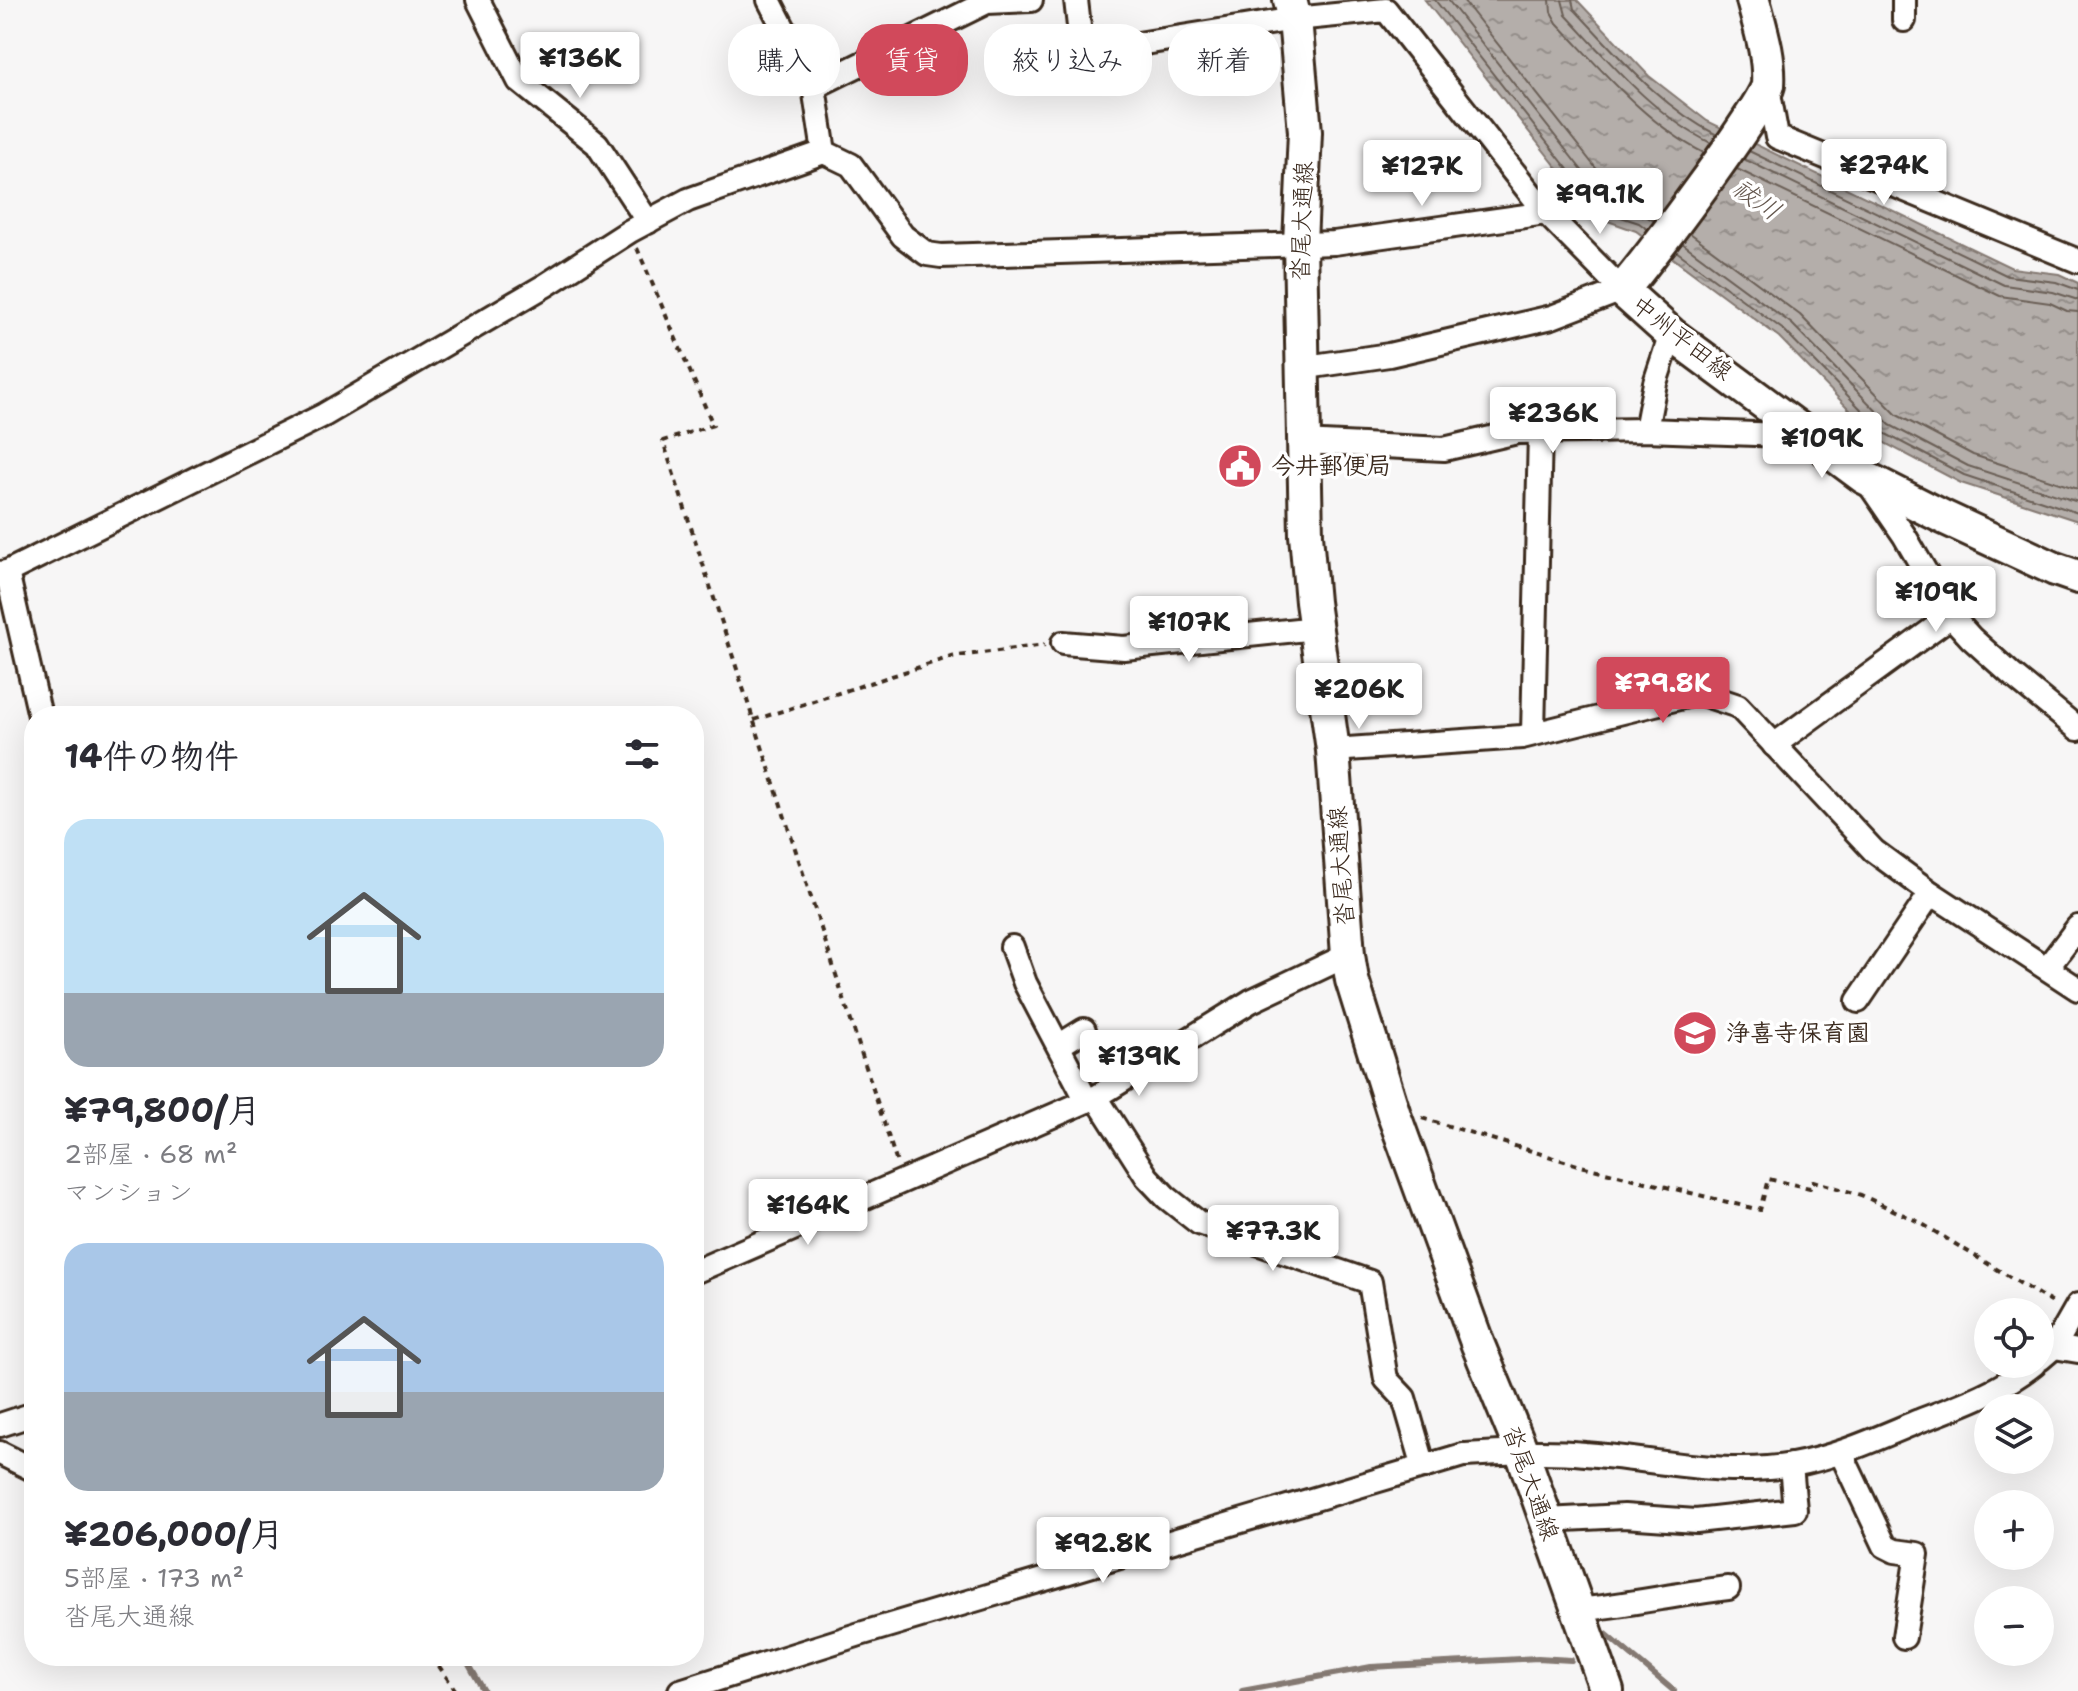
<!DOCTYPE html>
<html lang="ja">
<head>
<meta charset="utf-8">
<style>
  body { margin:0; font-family:"Shantell Sans","Klee One",sans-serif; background:#f7f7f7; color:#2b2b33; height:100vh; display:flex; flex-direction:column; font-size:30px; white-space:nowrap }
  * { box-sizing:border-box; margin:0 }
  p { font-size:26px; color:#7c7c81 }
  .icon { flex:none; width:44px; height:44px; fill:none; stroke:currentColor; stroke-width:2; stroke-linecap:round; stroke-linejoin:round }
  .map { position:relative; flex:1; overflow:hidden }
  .details { position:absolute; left:24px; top:706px; width:680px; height:960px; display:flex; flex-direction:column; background:#fff; border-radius:32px; box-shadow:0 8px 32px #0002 }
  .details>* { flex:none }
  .hud { position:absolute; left:728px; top:24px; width:760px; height:72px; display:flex; gap:16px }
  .buttons { position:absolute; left:1974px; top:1298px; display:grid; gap:16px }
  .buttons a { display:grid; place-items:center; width:80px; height:80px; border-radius:50%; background:#fff; box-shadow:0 8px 32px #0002; font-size:40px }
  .price { position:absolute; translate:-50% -68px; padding:0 18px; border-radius:8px; background:#fff; color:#222; font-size:26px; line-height:52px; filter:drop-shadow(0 2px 4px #0008) }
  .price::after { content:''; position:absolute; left:50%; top:48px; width:24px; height:18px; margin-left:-12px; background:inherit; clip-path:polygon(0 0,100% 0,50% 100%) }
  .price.selected { background:#d1495b; color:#fff }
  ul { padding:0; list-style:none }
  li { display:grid; align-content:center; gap:16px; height:424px; padding:0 40px }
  li span { display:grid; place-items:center; height:248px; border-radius:24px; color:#555 }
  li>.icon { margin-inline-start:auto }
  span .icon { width:144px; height:144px; fill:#fffc; stroke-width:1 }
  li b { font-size:34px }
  h2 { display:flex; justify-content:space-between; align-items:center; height:96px; padding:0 40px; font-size:34px }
  .chip { padding:0 28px; border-radius:32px; background:#fff; box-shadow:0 8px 32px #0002; font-size:28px; line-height:72px }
  .chip.selected { background:#d1495b; color:#fff }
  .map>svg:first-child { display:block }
  .water { fill:url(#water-ripples); stroke:#847972; stroke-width:2 }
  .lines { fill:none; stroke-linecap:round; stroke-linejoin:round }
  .shore { stroke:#6b5f56; stroke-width:2 }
  .stream { stroke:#847972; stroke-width:6 }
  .street-casing { stroke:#3b2a1e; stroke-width:28 }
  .secondary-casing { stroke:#3b2a1e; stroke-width:38 }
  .path { stroke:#3b2a1e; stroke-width:4; stroke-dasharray:6 6; stroke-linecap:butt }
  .street { stroke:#fff; stroke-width:22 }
  .secondary { stroke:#fff; stroke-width:32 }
  .labels { text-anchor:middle; stroke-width:7; stroke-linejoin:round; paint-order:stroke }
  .street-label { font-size:24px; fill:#3b2a1e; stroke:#fff }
  .poi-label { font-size:24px; font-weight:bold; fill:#3b2a1e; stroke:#fff; text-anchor:start }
  .water-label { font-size:26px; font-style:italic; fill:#65584f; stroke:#fff }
</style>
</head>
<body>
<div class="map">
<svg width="2078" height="1691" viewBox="0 0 2078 1691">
  <defs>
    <pattern id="water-ripples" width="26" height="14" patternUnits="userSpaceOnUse" patternTransform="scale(2)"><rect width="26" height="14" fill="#b4aeaa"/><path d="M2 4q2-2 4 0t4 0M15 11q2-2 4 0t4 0" fill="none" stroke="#948e8a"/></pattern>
  </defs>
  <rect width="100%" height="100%" fill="#f7f6f6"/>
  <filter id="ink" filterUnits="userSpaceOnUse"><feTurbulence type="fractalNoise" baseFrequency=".0125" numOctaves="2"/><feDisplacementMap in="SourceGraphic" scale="16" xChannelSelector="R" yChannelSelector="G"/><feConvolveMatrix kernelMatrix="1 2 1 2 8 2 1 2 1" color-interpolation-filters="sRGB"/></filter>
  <g filter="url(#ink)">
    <path class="water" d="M1425,0H1577L1649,76L1707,121L2012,268L2059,274L2078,283V521L1961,483L1879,440L1779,337L1636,231L1596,217Z"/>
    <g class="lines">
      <g class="shore">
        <path d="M1435,0L1600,210L1639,223L1647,229"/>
        <path d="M1448,0L1606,201L1642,214L1654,221"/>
        <path d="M1463,0L1614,191L1647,203L1661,212"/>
        <path d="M1550,0L1551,12L1557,23C1600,68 1647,125 1704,153"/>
        <path d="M1562,0L1566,15C1609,61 1653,115 1711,143"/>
        <path d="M1572,0L1574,9C1617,54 1660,107 1717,135"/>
        <path d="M1749,151L2008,276L2056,282L2078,290"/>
        <path d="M1744,159L2004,285L2053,292L2078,300"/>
        <path d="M1737,169L2000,296L2050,303L2067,311L2078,312"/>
        <path d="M1690,233L1800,315L1897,415L1973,455L2078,489"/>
        <path d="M1682,243L1792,324L1890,425L1968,466L2078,502"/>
        <path d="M1676,251L1785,331L1884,433L1964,475L2078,513"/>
      </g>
      <g class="stream">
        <path d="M1606,1634L1674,1691"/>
        <path d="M464,1656L484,1691"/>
        <path d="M1242,1691L1371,1667L1538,1658L1571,1660"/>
      </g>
      <g class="street-casing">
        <g id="street">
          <path d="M478,0L519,81L597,144L648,222"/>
          <path d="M769,0L814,87L824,152"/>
          <path d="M1076,0L1082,53L1295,19L1386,10L1546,213L1622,290L1552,317L1389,355L1300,368"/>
          <path d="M1904,0V20"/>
          <path d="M814,87L987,2L1031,0"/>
          <path d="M1768,88L1777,137L2078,261"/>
          <path d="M1646,430L1655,383L1671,334"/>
          <path d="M1302,442L1444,449L1517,432L1646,430L1809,436"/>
          <path d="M1867,481L1904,535L1951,616L1971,638L2011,674L2078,729"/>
          <path d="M7,572L40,716"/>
          <path d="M0,573L7,572L324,415L546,285L630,231L688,200L824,152L851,165L903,236L927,254L941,256L1334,243L1546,213"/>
          <path d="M1063,643L1124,648L1316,628"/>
          <path d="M1533,733L1540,432"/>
          <path d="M1774,745L1951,616"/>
          <path d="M1333,750L1522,737L1699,693L1738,706L1874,851L1931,893L2078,989"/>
          <path d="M1012,947L1025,983L1087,1101"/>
          <path d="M2047,968L2078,927"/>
          <path d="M1858,1001L1931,893"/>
          <path d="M1060,1045L1084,1030"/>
          <path d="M1096,1097L1147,1177L1166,1197L1199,1223L1370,1282L1386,1379L1404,1398L1424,1467"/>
          <path d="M694,1272L1096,1097L1251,1001L1348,955"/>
          <path d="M2054,1347L2078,1351"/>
          <path d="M2040,1359L2054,1347L2078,1305"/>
          <path d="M0,1425L34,1414"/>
          <path d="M0,1453L34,1470"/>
          <path d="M1841,1453L1885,1546L1895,1551L1917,1554L1904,1637"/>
          <path d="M1546,1520L1624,1516L1696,1521L1795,1510L1791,1465"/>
          <path d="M1577,1610C1628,1605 1677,1594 1728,1588"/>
          <path d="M680,1691L860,1634L1463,1455C1504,1453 1545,1450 1585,1454C1654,1459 1723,1477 1792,1465C1837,1457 1878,1438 1919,1421C1959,1406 2001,1391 2034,1364"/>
        </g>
      </g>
      <g class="secondary-casing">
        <g id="secondary">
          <path d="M1290,0L1295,19L1305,132L1300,243L1306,535L1312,602L1333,750L1348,955L1352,980L1394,1115L1478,1345L1522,1452L1607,1691"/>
          <path d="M1753,0C1760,27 1770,57 1768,85C1767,102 1641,271 1622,290L1671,334L1864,477L1943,517L2055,569L2078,577"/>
        </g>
      </g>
      <g class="path">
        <path d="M637,248L713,425L663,441L897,1163"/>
        <path d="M754,720L951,657L1045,645"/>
        <path d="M1422,1118L1581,1166L1760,1210L1768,1179L1810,1188L1813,1181L1861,1195L1919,1222L2056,1305"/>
        <path d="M432,1656L456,1691"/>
      </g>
      <use href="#street" class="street"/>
      <use href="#secondary" class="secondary"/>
    </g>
  </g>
  <defs>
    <g id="civic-disc" transform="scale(2.3)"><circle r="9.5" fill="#d1495b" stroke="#fff"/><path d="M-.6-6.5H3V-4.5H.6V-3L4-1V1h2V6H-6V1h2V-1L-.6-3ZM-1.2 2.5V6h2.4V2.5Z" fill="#fff"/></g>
    <g id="school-disc" transform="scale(2.3)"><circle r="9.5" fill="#d1495b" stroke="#fff"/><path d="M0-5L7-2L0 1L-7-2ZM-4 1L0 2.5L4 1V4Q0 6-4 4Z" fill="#fff"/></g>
  </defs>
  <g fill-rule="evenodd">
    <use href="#civic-disc" x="1240" y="466"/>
    <use href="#school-disc" x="1695" y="1033"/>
  </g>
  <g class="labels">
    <g class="street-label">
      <text transform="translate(1302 221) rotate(-88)" y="8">沓尾大通線</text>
      <text transform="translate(1682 338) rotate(38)" y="8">中州平田線</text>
      <text transform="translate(1341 866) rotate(-94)" y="8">沓尾大通線</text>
      <text transform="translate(1531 1483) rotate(70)" y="8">沓尾大通線</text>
    </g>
    <g class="poi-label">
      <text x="1271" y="474">今井郵便局</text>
      <text x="1726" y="1041">浄喜寺保育園</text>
    </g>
    <g class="water-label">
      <text transform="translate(1757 199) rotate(35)" y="9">祓川</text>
    </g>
  </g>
</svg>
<div class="buttons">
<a><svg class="icon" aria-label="locate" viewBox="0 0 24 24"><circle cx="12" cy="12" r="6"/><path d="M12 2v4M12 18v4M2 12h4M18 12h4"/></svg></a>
<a><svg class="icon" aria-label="layers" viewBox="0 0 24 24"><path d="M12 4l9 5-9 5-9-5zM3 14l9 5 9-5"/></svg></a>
<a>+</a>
<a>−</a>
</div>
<b class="price" style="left:580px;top:100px">¥136K</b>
<b class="price" style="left:1884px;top:207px">¥274K</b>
<b class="price" style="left:1422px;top:208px">¥127K</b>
<b class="price" style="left:1600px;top:236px">¥99.1K</b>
<b class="price" style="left:1553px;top:455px">¥236K</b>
<b class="price" style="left:1822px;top:480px">¥109K</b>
<b class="price" style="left:1936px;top:634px">¥109K</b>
<b class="price" style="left:1189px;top:664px">¥107K</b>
<b class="price selected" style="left:1663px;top:725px">¥79.8K</b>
<b class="price" style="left:1359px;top:731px">¥206K</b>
<b class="price" style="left:1139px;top:1098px">¥139K</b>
<b class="price" style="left:808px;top:1247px">¥164K</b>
<b class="price" style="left:1273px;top:1273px">¥77.3K</b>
<b class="price" style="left:1103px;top:1585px">¥92.8K</b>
<div class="hud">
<a class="chip">購入</a>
<a class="chip selected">賃貸</a>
<a class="chip">絞り込み</a>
<a class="chip">新着</a>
</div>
<section class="details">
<h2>14件の物件<svg class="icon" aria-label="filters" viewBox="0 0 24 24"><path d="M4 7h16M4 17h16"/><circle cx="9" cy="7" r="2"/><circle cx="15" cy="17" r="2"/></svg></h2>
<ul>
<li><span style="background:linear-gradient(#bfe0f5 70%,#9aa5b1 0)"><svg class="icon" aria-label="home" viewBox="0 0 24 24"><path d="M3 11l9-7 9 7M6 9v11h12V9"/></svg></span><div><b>¥79,800/月</b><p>2部屋 · 68 m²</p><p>マンション</p></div></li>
<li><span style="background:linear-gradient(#a9c7e8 60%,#9aa5b1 0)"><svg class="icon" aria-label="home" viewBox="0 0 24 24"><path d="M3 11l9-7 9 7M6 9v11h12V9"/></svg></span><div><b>¥206,000/月</b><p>5部屋 · 173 m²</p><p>沓尾大通線</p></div></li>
</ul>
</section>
</div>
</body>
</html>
